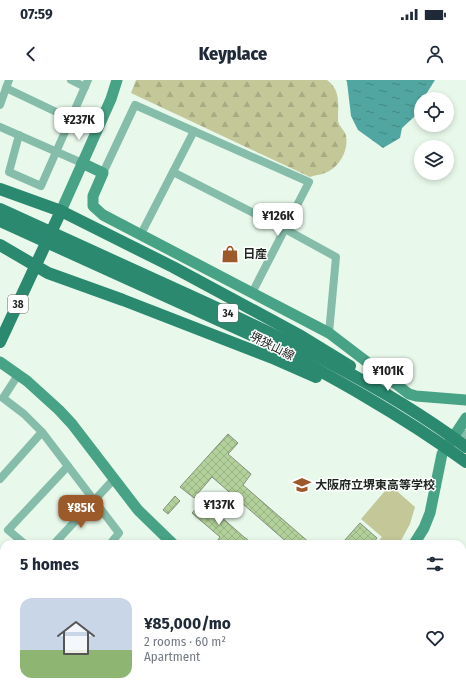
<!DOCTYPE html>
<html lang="en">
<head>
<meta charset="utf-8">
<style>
  body { margin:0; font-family:"Fira Sans Condensed","Noto Sans JP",sans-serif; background:#f2f2f3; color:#1f2937; height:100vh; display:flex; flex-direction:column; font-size:15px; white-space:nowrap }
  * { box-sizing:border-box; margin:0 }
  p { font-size:13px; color:#747a83 }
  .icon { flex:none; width:22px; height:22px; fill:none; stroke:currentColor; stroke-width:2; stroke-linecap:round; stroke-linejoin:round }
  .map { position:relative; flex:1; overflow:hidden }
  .side { position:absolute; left:0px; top:460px; width:466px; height:156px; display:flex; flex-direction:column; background:#fff; border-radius:12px 12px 0 0; box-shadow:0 2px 6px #0003 }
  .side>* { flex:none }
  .buttons { position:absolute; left:414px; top:12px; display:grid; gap:8px }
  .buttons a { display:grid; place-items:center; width:40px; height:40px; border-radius:50%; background:#fff; box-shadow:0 2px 6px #0003; font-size:20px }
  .price { position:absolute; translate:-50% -34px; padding:0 9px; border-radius:8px; background:#fff; color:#222; font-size:13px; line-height:26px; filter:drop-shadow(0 1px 2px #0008) }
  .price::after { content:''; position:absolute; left:50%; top:24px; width:12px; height:9px; margin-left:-6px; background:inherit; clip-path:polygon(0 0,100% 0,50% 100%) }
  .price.active { background:#9c5929; color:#fff }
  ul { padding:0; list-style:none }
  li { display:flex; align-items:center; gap:12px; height:100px; padding:0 20px }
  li+li { border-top:1px solid #e0e1e3 }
  li span { display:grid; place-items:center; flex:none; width:112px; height:80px; border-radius:12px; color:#555 }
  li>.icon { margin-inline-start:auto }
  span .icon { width:48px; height:48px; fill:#fffc; stroke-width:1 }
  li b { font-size:17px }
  h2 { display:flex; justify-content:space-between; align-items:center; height:48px; padding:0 20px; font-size:17px }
  .status { display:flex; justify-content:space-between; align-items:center; height:28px; padding:0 20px; background:#fff; direction:ltr }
  .status svg { height:11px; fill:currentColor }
  header { display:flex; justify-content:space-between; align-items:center; height:52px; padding:0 20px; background:#fff; font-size:18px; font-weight:800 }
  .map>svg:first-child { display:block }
  .forest { fill:url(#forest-firs) }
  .pitch { fill:#c4c899 }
  .water { fill:url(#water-ripples) }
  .building { fill:url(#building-cross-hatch); stroke:#858f7e }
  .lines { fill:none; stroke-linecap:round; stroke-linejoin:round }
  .street { stroke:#86bdaa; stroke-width:8 }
  .secondary { stroke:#47a286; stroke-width:11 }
  .primary { stroke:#2a896f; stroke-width:12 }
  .labels { text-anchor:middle; stroke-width:3; stroke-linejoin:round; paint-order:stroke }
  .shield { fill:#fff; stroke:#626663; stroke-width:1 }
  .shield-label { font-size:11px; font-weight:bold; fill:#1f2520 }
  .poi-label { font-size:12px; font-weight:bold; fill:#1f2520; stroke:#fff; text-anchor:start }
  .street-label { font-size:12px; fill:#1f2520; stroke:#fff }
</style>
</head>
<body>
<div class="status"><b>07:59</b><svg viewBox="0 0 49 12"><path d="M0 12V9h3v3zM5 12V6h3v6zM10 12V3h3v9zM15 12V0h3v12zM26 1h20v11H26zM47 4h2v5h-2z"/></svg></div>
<header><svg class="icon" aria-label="back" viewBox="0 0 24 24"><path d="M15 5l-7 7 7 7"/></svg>Keyplace<svg class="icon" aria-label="person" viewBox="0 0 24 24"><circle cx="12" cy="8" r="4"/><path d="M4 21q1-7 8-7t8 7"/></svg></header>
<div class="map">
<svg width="466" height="616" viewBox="0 0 466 616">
  <defs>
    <pattern id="forest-firs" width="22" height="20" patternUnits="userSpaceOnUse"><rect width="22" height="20" fill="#c4c899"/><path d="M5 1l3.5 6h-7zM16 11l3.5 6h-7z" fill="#a8ac84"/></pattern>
    <pattern id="water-ripples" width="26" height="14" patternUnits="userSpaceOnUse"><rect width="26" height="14" fill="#52a6a1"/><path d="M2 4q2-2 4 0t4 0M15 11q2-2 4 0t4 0" fill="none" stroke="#438783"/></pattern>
    <pattern id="building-cross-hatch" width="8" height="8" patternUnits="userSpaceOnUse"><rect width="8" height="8" fill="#b2d19a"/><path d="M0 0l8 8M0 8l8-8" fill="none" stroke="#99b384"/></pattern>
  </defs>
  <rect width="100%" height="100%" fill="#e8f9eb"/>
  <g class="forest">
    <path d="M136,0H327C341,10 338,25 338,40C338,46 345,50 346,56C349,70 339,88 325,93C320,95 315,95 310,97L131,13Z"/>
    <path d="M0,482L4,485V612H26L25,616H0Z"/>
  </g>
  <path class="pitch" d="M390,405L415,427L410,444L399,464H376L382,457L361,439Z"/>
  <path class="water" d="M346,0H435L423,19H421V23L414,37L402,48L400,58L383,68L358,50L351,36L347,2Z"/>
  <g class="building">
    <path d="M228,354L238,363L228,374L251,394L243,405L311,464H289L212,397L194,418L180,407Z"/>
    <path d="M175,416L180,421L168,434L163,430Z"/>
    <path d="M203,421L244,457L253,464H215L220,457L192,433Z"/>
    <path d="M360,443L377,458L372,464H348L344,461Z"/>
  </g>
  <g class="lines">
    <g class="street">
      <path d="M71,0L85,7"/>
      <path d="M6,8L71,39"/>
      <path d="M0,25L9,0"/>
      <path d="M0,47L82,83"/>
      <path d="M19,55L9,92L41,106L88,0"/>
      <path d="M173,92L285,149L336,177L329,253"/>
      <path d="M103,93L135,25L309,102L252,213"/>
      <path d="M141,154L194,51"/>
      <path d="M18,295L3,318L24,334L42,352L119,453L110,464"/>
      <path d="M458,349L466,355"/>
      <path d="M0,399L42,352"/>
      <path d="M25,464L8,450L68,386"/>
      <path d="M54,464L114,399"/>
      <path d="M69,612L73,616"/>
      <path d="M189,612L193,616"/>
      <path d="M248,612L253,616"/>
      <path d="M152,616L155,612"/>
      <path d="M278,616L280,612"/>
    </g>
    <g class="secondary">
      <path d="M82,83L103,93L93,116V126L103,135L329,253L409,314L416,316L466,320"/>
      <path d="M61,131L111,19L117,0"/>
      <path d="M0,282L27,301L59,330L72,344L138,430L173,464"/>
      <path d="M414,464L424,448L430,433L442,374L466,338"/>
      <path d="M307,616L308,612"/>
    </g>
    <g class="primary">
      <path d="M0,109L61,131L173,187L301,256L350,286"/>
      <path d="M0,129C64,158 129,188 193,217C287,260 383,305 466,367"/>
      <path d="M0,141L260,259C331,296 402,335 466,382"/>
      <path d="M0,165L48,193L123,220L275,279L316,297"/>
      <path d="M0,262L61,131"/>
    </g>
  </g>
  <defs>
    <g id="shop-bare" transform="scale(1.38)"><path d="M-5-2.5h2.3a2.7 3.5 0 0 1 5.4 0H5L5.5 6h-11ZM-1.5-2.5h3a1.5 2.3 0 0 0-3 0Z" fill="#9c5929" stroke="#fff" stroke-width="2.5" paint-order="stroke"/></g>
    <g id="school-bare" transform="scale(1.38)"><path d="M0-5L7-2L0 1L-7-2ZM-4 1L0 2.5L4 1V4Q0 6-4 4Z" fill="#9c5929" stroke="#fff" stroke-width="2.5" paint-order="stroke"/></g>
  </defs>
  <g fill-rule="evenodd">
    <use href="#shop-bare" x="230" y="174"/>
    <use href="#school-bare" x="302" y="405"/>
  </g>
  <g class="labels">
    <g class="shield">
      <rect x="8" y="215" width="20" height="18" rx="3"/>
      <rect x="218" y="224" width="20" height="18" rx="3"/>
    </g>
    <g class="shield-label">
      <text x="18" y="228">38</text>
      <text x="228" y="237">34</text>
    </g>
    <g class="poi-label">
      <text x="243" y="178">日産</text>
      <text x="315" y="409">大阪府立堺東高等学校</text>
    </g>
    <g class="street-label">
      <text transform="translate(272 266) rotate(27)" y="4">堺狭山線</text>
    </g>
  </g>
</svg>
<div class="buttons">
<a><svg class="icon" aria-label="locate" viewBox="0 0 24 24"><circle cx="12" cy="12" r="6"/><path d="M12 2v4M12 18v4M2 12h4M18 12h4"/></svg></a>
<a><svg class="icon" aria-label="layers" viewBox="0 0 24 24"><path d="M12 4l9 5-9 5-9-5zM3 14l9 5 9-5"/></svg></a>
</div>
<b class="price" style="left:79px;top:61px">¥237K</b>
<b class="price" style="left:278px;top:157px">¥126K</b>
<b class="price" style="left:388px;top:312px">¥101K</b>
<b class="price" style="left:219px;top:446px">¥137K</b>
<b class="price active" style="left:81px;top:449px">¥85K</b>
<section class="side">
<h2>5 homes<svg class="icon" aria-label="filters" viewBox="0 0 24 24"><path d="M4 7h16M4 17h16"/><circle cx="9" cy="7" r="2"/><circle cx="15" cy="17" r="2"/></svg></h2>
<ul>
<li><span style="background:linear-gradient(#c9d6e8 65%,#8fb573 0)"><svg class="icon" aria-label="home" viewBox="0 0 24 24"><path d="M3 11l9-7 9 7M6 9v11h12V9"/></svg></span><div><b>¥85,000/mo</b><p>2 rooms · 60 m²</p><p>Apartment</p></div><svg class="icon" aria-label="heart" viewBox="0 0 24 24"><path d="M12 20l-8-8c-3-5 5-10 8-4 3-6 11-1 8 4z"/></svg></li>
</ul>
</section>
</div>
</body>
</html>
